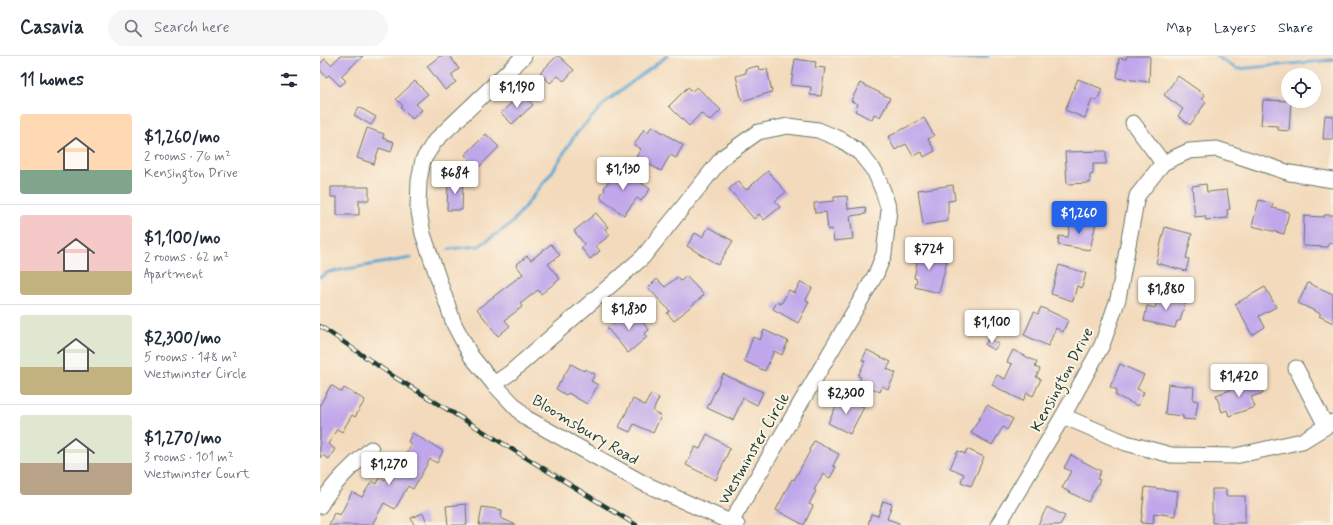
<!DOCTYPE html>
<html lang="en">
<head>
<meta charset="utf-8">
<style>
  body { margin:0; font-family:Mynerve,sans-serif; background:#f6f6f7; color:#1f2937; height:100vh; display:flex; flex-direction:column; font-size:15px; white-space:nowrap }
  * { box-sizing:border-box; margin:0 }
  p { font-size:13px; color:#747a83 }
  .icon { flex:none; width:22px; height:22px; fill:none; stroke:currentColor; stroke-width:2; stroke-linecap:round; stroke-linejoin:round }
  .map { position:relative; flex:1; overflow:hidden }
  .sheet { display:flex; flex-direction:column; background:#fff; width:320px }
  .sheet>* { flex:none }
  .fabs { position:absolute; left:961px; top:12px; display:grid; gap:8px }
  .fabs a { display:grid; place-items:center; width:40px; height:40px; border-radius:50%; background:#fff; box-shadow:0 4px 16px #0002; font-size:20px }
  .price { position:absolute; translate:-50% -34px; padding:0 9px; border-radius:4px; background:#fff; color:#222; font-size:13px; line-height:26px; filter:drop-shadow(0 1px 2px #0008) }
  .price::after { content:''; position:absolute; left:50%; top:24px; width:12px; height:9px; margin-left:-6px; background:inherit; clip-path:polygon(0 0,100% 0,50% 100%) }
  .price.current { background:#2563eb; color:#fff }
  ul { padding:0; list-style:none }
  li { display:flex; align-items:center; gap:12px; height:100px; padding:0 20px }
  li+li { border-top:1px solid #e0e1e3 }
  li span { display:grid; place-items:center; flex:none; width:112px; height:80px; border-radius:4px; color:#555 }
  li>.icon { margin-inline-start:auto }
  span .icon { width:48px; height:48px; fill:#fffc; stroke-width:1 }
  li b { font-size:17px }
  h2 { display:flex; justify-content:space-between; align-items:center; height:48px; padding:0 20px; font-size:17px }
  header { display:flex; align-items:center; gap:24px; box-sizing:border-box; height:56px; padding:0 20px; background:#fff; border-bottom:1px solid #e0e1e3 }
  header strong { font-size:19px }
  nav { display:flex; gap:22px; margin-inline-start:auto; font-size:14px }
  .search { width:280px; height:36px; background:#f6f6f7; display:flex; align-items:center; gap:10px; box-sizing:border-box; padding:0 14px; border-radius:22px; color:#747a83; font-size:15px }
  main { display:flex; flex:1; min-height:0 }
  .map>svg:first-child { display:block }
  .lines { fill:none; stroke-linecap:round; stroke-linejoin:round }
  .stream { stroke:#5da5d4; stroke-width:3 }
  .building { fill:#c0a7eb }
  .minor-casing { stroke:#697464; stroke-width:17 }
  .minor { stroke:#fff; stroke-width:15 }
  .rail-casing { stroke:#1f3d34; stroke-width:4.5 }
  .rail { stroke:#fcf5e5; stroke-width:3; stroke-dasharray:9; stroke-linecap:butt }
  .labels { text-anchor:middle; stroke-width:4; stroke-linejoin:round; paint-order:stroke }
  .street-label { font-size:16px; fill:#1f3d34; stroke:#fcf5e5 }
</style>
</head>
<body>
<header>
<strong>Casavia</strong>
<div class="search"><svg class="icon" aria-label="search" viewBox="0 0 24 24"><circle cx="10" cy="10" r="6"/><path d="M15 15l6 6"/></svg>Search here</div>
<nav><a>Map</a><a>Layers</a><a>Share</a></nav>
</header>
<main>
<section class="sheet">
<h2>11 homes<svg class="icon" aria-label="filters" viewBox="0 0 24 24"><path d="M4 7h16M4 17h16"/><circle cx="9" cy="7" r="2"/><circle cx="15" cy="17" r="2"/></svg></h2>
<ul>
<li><span style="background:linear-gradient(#ffd9b3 70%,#7fa58c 0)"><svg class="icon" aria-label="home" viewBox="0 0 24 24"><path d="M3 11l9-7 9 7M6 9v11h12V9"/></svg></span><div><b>$1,260/mo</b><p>2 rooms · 76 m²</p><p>Kensington Drive</p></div></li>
<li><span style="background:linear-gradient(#f6c9c9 70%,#c2b280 0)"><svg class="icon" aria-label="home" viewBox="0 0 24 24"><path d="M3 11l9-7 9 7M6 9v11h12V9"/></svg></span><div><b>$1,100/mo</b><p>2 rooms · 62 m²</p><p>Apartment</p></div></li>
<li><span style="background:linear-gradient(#dfe7d0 65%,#c2b280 0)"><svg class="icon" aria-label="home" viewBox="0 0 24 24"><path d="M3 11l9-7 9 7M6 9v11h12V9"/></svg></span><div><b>$2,300/mo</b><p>5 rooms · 148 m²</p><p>Westminster Circle</p></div></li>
<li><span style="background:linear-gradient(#dfe7d0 60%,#b9a48a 0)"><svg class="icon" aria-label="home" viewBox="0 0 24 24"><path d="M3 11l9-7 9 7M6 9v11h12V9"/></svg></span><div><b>$1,270/mo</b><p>3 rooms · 101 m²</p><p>Westminster Court</p></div></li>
</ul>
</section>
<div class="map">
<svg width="1013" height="469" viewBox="0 0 1013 469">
  <rect width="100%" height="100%" fill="#fcf5e5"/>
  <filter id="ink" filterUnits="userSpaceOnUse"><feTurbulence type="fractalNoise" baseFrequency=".025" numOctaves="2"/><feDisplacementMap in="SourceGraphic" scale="8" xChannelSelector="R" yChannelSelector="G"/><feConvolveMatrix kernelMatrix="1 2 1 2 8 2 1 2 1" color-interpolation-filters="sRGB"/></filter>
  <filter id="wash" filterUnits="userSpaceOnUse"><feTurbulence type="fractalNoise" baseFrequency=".012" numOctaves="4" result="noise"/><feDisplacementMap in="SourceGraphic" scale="16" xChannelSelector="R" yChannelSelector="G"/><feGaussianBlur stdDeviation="0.9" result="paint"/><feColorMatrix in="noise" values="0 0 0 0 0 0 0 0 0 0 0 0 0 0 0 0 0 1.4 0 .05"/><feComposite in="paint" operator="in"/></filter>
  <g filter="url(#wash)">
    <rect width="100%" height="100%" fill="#f3dabc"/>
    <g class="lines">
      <g class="stream">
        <path d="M606,0L647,3L668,0"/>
        <path d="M896,0L917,13L1013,4"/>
        <path d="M129,193L159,190L191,168L232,116L255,79L287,45L347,0"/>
        <path d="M0,221L9,216L91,202"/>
      </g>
    </g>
    <g id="blocks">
      <g class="building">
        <path d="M20,0H43L21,20L26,25L20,30L9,19L6,21L0,14V8L5,3L11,9Z"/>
        <path d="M120,0H130L139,13L131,19L136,26L125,34L107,10Z"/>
        <path d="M237,0H239L254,14L244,25L238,20L230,27L220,17Z"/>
        <path d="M807,0H830L829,26L797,22L799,2L806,3Z"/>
        <path d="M475,3L496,6L495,11L505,12L501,40L490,39L491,31L471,29Z"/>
        <path d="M438,10L439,14L447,13L452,36L422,45L416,20L426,17L425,13Z"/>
        <path d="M858,20L885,39L882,43L886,46L870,69L858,60L863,53L844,39Z"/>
        <path d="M758,23L782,33L777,45L772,43L765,62L745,54Z"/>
        <path d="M95,25L108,38L96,48L102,54L92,63L81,52L83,50L76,43Z"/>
        <path d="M540,27L570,42L560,61L554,58L552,64L535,55L538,48L531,45Z"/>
        <path d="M368,31L372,35L377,31L401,54L390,65L381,57L369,70L349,50Z"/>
        <path d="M202,37L213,49L192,68L181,57Z"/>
        <path d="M943,44L971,45L969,75L958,74V70L941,69Z"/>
        <path d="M39,51L56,61L51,69L34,59Z"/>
        <path d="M1005,59L1013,60V83H1003Z"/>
        <path d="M604,62L614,80L608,83L615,95L604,101L602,96L593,100L586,88L575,94L568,81Z"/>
        <path d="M332,70L363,89L356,102L350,99L341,115L316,101L321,93L314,89L324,73L328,76Z"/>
        <path d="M47,72L64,78L63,82L74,86L71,96L59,92L54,108L37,102Z"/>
        <path d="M166,78L179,91L158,112L145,99Z"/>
        <path d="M786,95V108H773V118L770,119V127L747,128L745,96Z"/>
        <path d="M299,111L330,133L321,145L317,142L304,159L281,143V139L285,134L284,132Z"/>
        <path d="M448,115L466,136L455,145L460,151L444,164L439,158L434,163L409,133L418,125L426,134Z"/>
        <path d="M128,124H143L142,154H127Z"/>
        <path d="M886,128L887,136L907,134L910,153L907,154L908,162L886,164L885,160L875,161L872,130Z"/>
        <path d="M633,129L635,144L628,145V165L603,169L598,134Z"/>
        <path d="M11,131H49V144H39V159H17V141H11Z"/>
        <path d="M527,140L528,153L545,151L546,158L530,160L533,183L514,185L512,173L508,174L506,156L495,157L494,147L514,145V141Z"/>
        <path d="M939,144L953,148L952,152L969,156L964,178L932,170Z"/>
        <path d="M276,157L288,171L285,173L290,179L276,190L280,195L270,203L261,192L265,189L254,175Z"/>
        <path d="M1004,159H1013V187H1009L1008,191L983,190L984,160L1004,161Z"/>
        <path d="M751,162L776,167L770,194L738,189L739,180L748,181Z"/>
        <path d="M389,171L413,185L398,209L367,190L375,177L382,181Z"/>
        <path d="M845,171L872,178L866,202L869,203L866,215L836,207Z"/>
        <path d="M231,188L240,199L228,208L240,223L221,238L218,234L200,248L202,251L185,264L190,270L178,280L157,253L203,218L196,209L207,200L211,204Z"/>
        <path d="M596,192L616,197L614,202L627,205L619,237L595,231L597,223L594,222L597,207L593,206Z"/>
        <path d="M739,209L766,217L762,232L757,230L753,245L731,238Z"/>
        <path d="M366,220L384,239L354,265L347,257L350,255L328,232L337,223L345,231L357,221L361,225Z"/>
        <path d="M481,226L492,232L486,244L489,246L478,267L453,253L457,246L461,248L469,234L474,237Z"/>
        <path d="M988,227L1013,238V267L999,260L1001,258L978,247Z"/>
        <path d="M945,231L956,251L939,260L945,271L932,279L915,248Z"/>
        <path d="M839,237L866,243L860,265H857L855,272L824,265L827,250L835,252Z"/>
        <path d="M721,251L748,264L743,276L736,272L728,290L704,279L714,256L718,258Z"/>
        <path d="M312,253L329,274L324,278L327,281L308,297L287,272Z"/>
        <path d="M444,274L468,285L462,299L454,295L445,315L424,305L433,281L440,284Z"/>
        <path d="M669,282L679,288L674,294L665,289Z"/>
        <path d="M547,294L571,306L567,313L576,317L568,333L562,330L560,336L539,326L541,321L538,320L545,305L542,304Z"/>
        <path d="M693,294L717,306L715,311L720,313L716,321L721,323L713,340L707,337L703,345L672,329L677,319L685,323L692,308L687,306Z"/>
        <path d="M251,308L264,315L265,313L275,318L271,325L278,329L267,348L248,337L246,339L236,333Z"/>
        <path d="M800,308L824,319L817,333L824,336L818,350L795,339L797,334L790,331Z"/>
        <path d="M403,318L443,336L437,349L423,342L413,364L387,352Z"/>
        <path d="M938,324L943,337L931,341L935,351L909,360L907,354L902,356L896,339Z"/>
        <path d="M848,328L874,331L873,344L878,345L875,364L863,363V360L845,358Z"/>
        <path d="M11,329L22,336L24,332L45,344L35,361L32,359L22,376L17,373L8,388L15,393L9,403L2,399L0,402V349Z"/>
        <path d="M331,338L339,342L333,355L341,360L333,377L314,368L310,376L299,371L313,343L325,349Z"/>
        <path d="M521,340L544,351L530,378L508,367Z"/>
        <path d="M667,349L693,363L687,374L683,371L672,389L651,377Z"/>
        <path d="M92,377L123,395L117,407L110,403L93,433L88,430L75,453L64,447L52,469H9L14,457L20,459L32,436L42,441L52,425L57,428L60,421L65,424L75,407L78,409L92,388L88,386Z"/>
        <path d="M387,378L410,392L396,424L366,409L375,391L380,393Z"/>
        <path d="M494,385L519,398L513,410L516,411L510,422L503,418L494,434L496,435L489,448L493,450L484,469L456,454L472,423L474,424L490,395L489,394Z"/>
        <path d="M647,393L664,401L651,430L641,426L644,418L630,412L638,395L645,398Z"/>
        <path d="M751,399L781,415L777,423L780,424L768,446L742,432L751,415L744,412Z"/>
        <path d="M825,431L858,435L855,460L834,457L833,468L821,467Z"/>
        <path d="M892,433H906V440H925V467H892Z"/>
        <path d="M563,445L572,448L567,463L579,467V469H548L551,458L558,460Z"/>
        <path d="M146,448L147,469H128L126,450Z"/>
        <path d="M162,451L182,454L181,462L196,469H159Z"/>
        <path d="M727,451L745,460L740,469H718Z"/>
        <path d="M103,457L108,469H94L91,462Z"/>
      </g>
    </g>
  </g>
  <g filter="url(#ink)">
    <use href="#blocks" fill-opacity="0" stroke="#697464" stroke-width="1"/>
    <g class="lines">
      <g class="minor-casing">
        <g id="minor">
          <path d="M204,0L115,85L103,104L99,125L98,150L103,178L134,268L151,300L174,328L206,362L323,427L417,469"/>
          <path d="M813,67L843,107"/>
          <path d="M976,312L1006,370"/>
          <path d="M174,328L190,317L323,201L403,101L438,76L468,70L498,74L522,84L540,97L555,116L563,135L569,154L564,198L556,218L411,466"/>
          <path d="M743,360L806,387L851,399L915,400L982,385L1013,366"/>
          <path d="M0,450C12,428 32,410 51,393"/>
          <path d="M678,469L743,360L782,289L798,243L817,140L843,107L869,95L897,93L970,117L1013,124"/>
        </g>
      </g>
      <use href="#minor" class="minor"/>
      <g class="rail-casing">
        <path id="rail" d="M0,270L76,322L316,469"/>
      </g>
      <use href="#rail" class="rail"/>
    </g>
  </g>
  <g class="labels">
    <g class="street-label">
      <text transform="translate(741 323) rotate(-62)" y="6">Kensington Drive</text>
      <text transform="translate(266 373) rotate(31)" y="6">Bloomsbury Road</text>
      <text transform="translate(433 392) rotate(-60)" y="6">Westminster Circle</text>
    </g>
  </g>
</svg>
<div class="fabs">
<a><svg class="icon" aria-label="locate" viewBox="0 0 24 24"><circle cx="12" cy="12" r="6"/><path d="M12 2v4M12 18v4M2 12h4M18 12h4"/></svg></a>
</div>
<b class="price" style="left:197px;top:53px">$1,190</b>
<b class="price" style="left:303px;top:135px">$1,130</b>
<b class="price" style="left:135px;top:139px">$684</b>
<b class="price current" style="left:759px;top:179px">$1,260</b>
<b class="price" style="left:609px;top:215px">$724</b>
<b class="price" style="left:846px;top:255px">$1,880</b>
<b class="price" style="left:309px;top:275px">$1,830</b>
<b class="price" style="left:672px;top:288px">$1,100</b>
<b class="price" style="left:919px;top:342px">$1,420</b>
<b class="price" style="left:526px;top:359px">$2,300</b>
<b class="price" style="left:69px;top:430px">$1,270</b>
</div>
</main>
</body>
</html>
